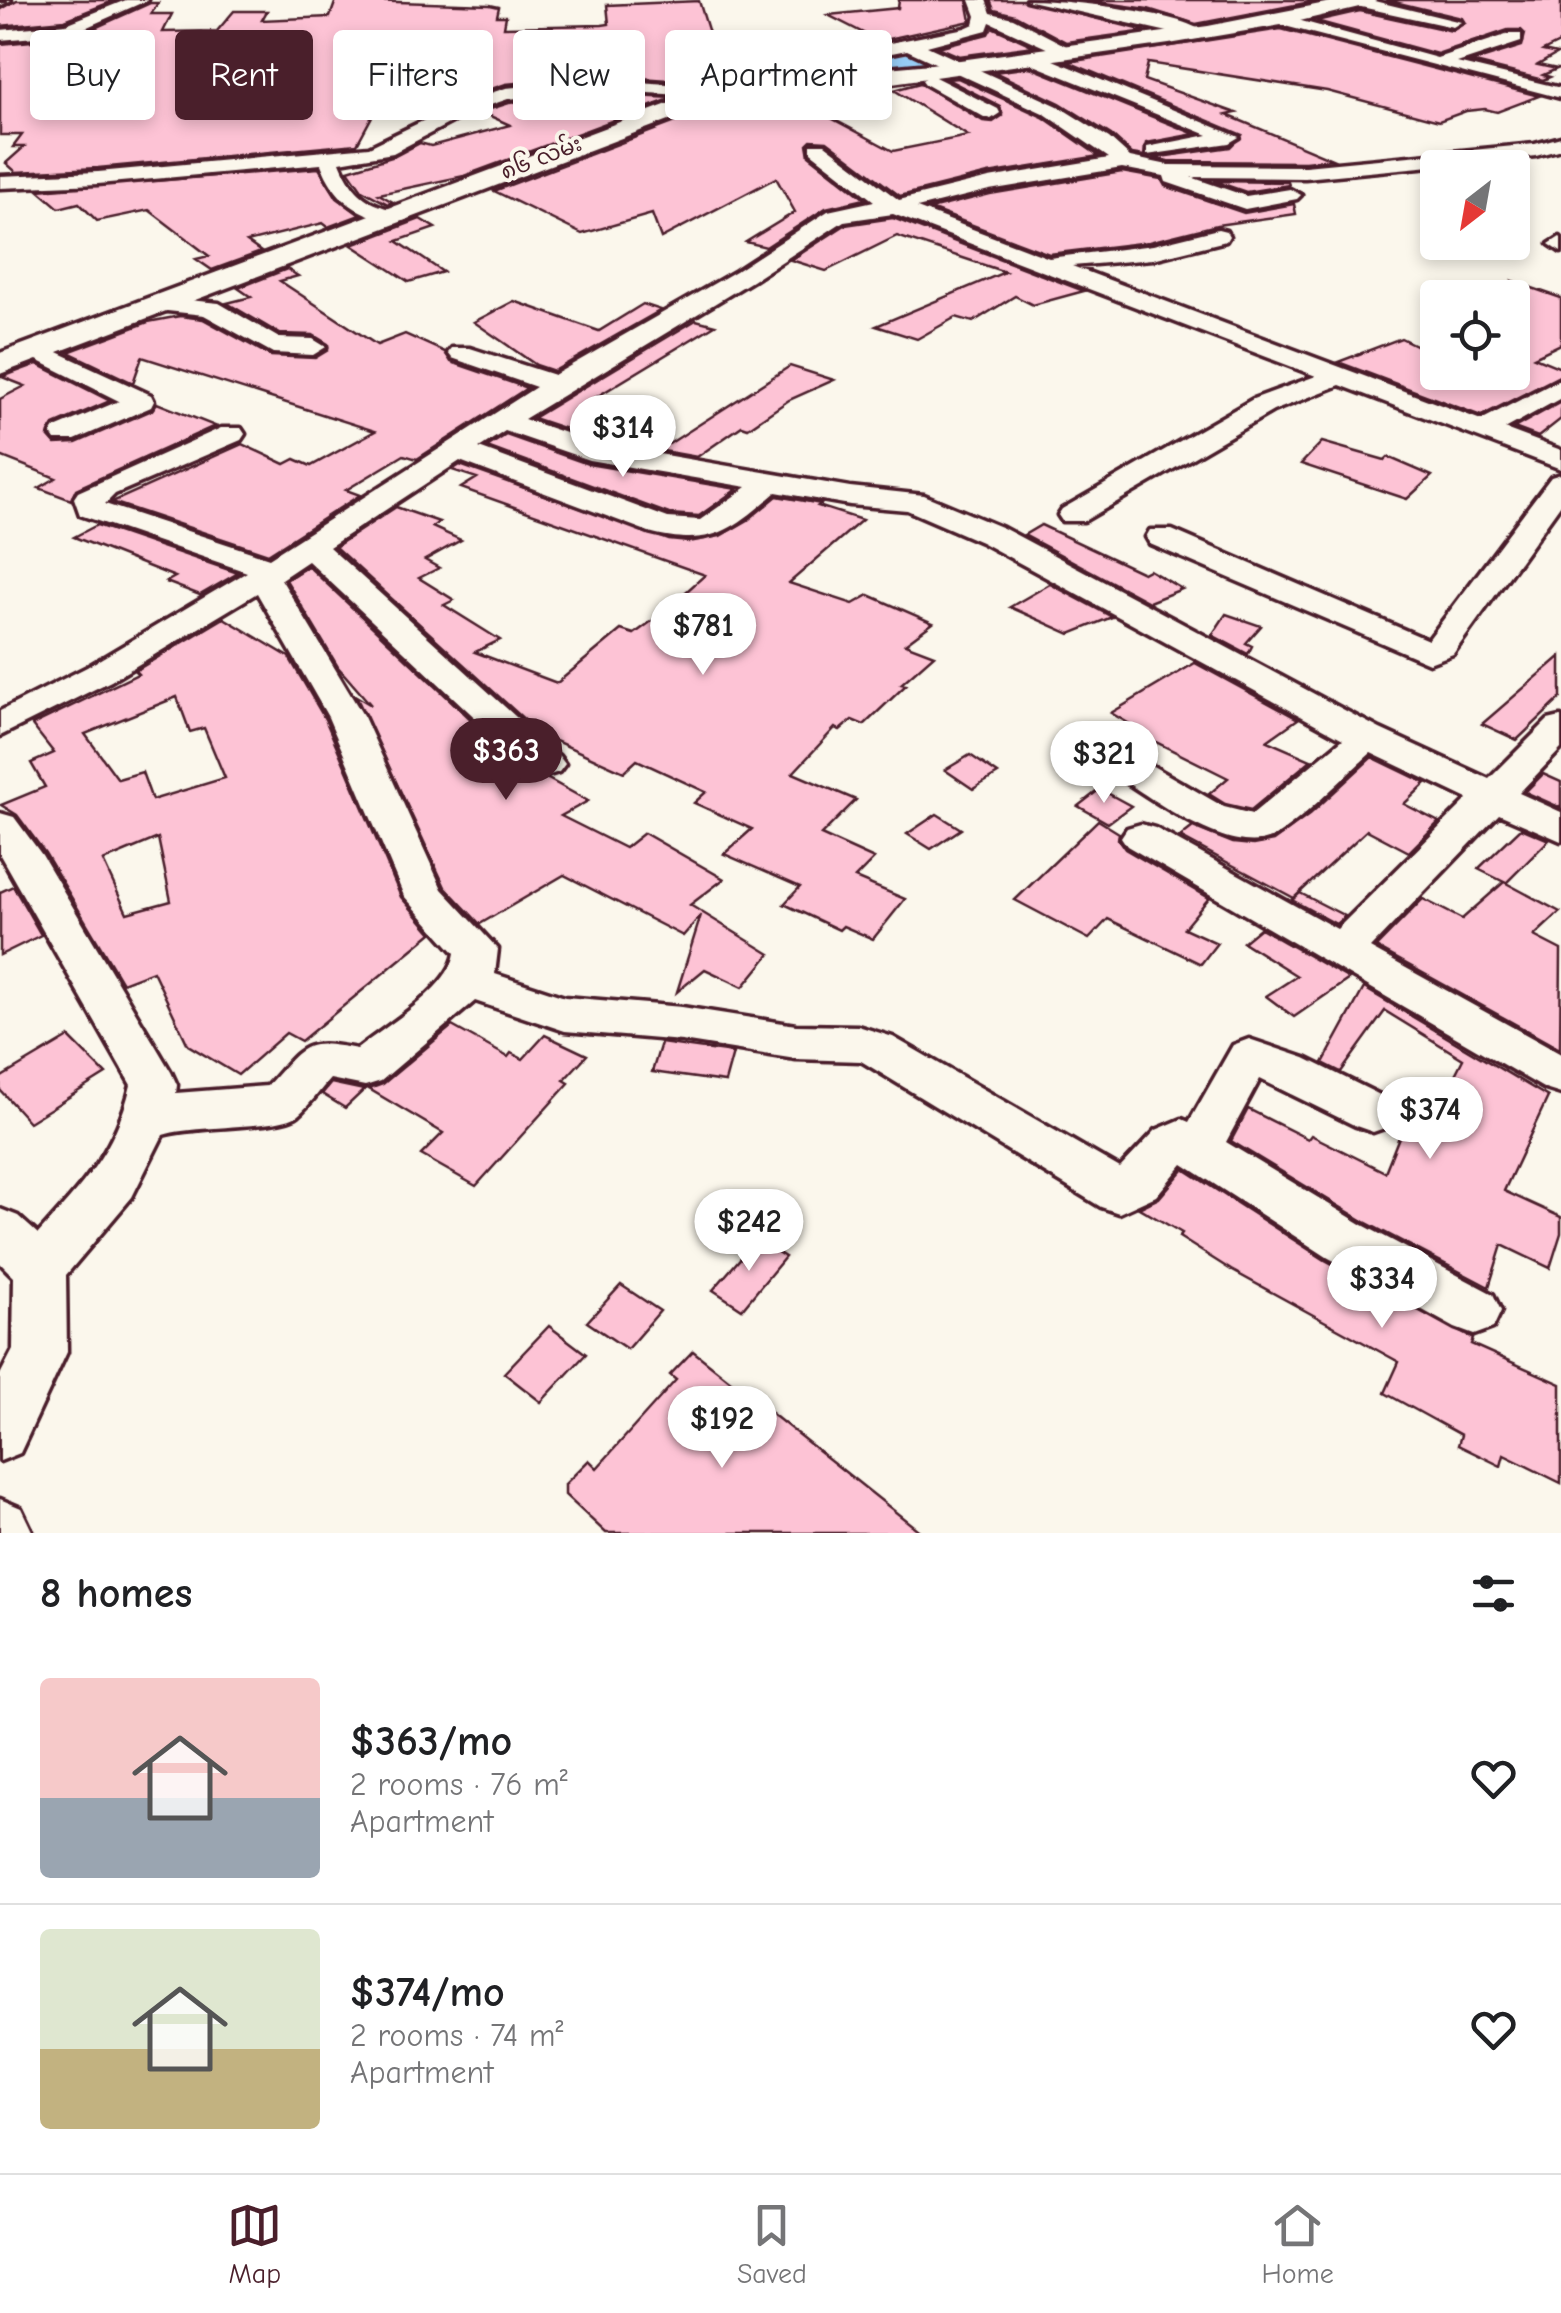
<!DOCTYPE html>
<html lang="en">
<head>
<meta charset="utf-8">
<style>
  body { margin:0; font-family:"Comic Neue","Noto Sans Myanmar",sans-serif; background:#f2f2f2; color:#202124; height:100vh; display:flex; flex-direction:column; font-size:38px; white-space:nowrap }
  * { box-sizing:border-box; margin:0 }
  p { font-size:32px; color:#757577 }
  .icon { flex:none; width:55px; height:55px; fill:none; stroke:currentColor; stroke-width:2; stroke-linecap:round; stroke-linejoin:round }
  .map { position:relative; height:1533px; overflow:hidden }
  .sheet { display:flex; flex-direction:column; background:#fff; flex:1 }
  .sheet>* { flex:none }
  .hud { position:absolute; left:30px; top:30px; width:1000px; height:90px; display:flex; gap:20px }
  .needle { width:65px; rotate:211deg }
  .controls { position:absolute; left:1420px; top:150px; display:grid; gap:20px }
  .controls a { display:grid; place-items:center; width:110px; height:110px; border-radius:10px; background:#fff; box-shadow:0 5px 15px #0003; font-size:50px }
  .price { position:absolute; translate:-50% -85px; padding:0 22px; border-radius:35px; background:#fff; color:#222; font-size:32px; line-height:65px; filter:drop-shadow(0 2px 5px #0008) }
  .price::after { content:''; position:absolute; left:50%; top:60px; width:30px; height:22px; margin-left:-15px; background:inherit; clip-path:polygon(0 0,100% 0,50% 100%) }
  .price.selected { background:#4a1f2b; color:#fff }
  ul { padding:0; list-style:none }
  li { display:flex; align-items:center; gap:30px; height:250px; padding:0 40px }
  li+li { border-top:2px solid #e0e0e0 }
  li span { display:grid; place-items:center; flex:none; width:280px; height:200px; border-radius:10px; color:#555 }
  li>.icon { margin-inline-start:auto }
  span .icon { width:120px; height:120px; fill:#fffc; stroke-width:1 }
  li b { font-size:42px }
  h2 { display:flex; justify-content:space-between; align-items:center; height:120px; padding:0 40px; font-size:42px }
  .chip { padding:0 35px; border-radius:10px; background:#fff; box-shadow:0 5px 15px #0003; font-size:35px; line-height:90px }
  .chip.selected { background:#4a1f2b; color:#fff }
  .tabs { display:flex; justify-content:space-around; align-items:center; height:140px; border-top:2px solid #e0e0e0; background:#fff; font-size:28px; color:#757577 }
  .tabs a { display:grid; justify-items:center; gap:5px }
  .tabs .selected { color:#4a1f2b }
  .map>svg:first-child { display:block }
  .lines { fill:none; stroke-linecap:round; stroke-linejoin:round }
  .canal { fill:#97ccf5; fill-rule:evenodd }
  .river { fill:#97ccf5; fill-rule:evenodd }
  .building { fill:#fdc3d5; stroke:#4a1f2b; stroke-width:2.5; fill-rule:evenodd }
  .minor-casing { stroke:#4a1f2b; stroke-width:7 }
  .tertiary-casing { stroke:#4a1f2b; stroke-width:7 }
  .minor { fill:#fbf7ec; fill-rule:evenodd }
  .tertiary { fill:#fbf7ec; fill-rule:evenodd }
  .rail { stroke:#4a1f2b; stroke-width:4; stroke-dasharray:8 4; stroke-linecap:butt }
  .labels { text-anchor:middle; stroke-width:8; stroke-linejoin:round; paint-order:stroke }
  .far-street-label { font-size:22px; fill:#4a1f2b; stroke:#fbf7ec }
</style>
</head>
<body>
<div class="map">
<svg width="1561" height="1533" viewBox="0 0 1561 1533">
  <rect width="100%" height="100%" fill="#fbf7ec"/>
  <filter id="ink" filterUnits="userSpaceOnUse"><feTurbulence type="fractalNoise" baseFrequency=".01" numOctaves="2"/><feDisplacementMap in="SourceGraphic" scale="20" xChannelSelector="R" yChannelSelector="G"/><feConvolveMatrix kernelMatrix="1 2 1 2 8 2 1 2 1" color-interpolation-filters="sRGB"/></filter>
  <g filter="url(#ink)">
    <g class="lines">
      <g class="canal">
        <path d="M1292,0H1318L1189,33L805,75L704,78L696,73L704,68L805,65L1189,23Z"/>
        <path d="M478,76L486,81L484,85C448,93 355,116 325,94L333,89L390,91Z"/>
      </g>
      <path class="river" d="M134,84L144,87L148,93L144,99L0,106V88Z"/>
    </g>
    <g class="building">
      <path d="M17,0H116L65,20L0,26V10Z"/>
      <path d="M336,0L490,5L499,7L497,16H506L504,27L602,25L609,24L607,5L699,1L709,33L767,68L712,83L597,75L506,84L456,101L418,84L389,85L357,144L98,168L16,172L6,163L24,147H13L22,135H0V44L53,39L34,88L40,97H52L79,35L150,3H158L151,14H172L163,32L217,31L234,11H267L262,20L330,17Z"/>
      <path d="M899,0H967L971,21L879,41L828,15L898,8Z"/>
      <path d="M990,0H1022L1146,31L1066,42L1015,15L994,10Z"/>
      <path d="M1084,0H1321L1196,24L1148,9Z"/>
      <path d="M1386,0H1561V42L1543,51L1557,54L1538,65L1557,69L1543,75L1550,77L1543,80L1471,62L1522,46L1525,34L1521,30H1508L1437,54L1316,21L1360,11L1452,31L1465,23L1462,18Z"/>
      <path d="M992,27L1034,46L959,56L938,47L988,34Z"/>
      <path d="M1281,29L1539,96L1497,112L1485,109L1466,111L1439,121L1327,91L1148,63L1144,80L1236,113L1227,115L1332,159L1305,162L1168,161L1153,158L1230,147L1242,135L1068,62Z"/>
      <path d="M1030,67L1195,134L1146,143L1144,156L1132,154L1111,135L1060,103L994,72Z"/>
      <path d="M958,78L1043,117L1099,156L988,174L900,196L827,141L811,140L807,144L809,155L865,199L826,208L766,247L746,242L795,212L776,178L661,238L652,214L582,234L494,191L736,99L810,93L826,102L805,104L893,151L968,136L894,90L920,83L983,121L993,122L1002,116L1000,106L947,79Z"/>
      <path d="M597,94L673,98L464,176L379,194L393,202L388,204L362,190L348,170L395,156L420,143L431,146L510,125L481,112L509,103Z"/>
      <path d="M319,168L337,198L360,215L328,227L323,223L247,242L261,252L212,270L196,259L209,256L149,210L97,221L79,203L59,208L38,190Z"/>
      <path d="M1122,172L1161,179L1165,186L1244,213L1294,204L1296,214L1217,225L1149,242L1049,254L930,209L990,194Z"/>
      <path d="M1214,181L1288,182L1289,185L1246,192Z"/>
      <path d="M893,218L1084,291L1033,305L1015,296L973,322L956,317L917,339L876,326L1005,272L897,236L826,271L791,260L845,225Z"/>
      <path d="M420,219L435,228L397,241L443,272L409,282L352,245Z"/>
      <path d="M287,269L298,276L280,281L377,345L405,334L445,352L451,362L527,388L417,459L404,455L346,490L360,495L268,554L112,502L242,444L285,464L295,459L311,466L375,431L142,357L133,383L68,352L148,322L180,316L203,319L271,356L315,358L328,350V344L313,335L280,334L227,303L251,297L238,288Z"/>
      <path d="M1512,281L1561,298V344L1534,357L1561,368V375L1481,416L1338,362L1401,338L1438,356V372H1512Z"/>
      <path d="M514,301L599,331L643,304L661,310L554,371L536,365L474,322Z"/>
      <path d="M696,320L715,325L575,410L581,412L576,415L669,444L790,366L834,380L789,400L748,428L742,426L697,457L596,439L533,418Z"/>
      <path d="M37,364L110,401L54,425L48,436L55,444L76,443L152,410L157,403L215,426L76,489L71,500L39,488L56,478L0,456V399L25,386L2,377Z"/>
      <path d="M1561,402V419L1538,437L1514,428Z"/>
      <path d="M506,435L588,464L737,489L699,516L669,514L487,447Z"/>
      <path d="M1322,442L1385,460L1388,457L1432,476L1407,499L1301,464Z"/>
      <path d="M460,465L669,540L689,542L720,536L748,520L777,496L821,504L818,506L862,520L789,583L853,604L869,595L933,623L905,644L934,655L901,684L906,685L864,725L852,720L840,730L835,728L793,773L856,800L821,835L874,859L855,878L905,899L873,939L843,926L839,930L784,904L800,887L724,854L752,829L694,803L706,792L637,760L624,772L540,734L335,547L396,507L439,522L432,527L461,540L425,560L439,568L419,578L454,600L444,605L500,640L475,652L557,683L621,630L634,634L660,615L705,575L461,488L477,478L452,470Z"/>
      <path d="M97,525L238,573L200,595L166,582L175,577L74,537Z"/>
      <path d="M1041,525L1143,573L1149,570L1182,589L1149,602L1024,535Z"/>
      <path d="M308,566L530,775L548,779L588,801L561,816L625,848L644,833L724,879L690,905L770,954L743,987L705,969L677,992L701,915L683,936L564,875L480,924L445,887L356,696L371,705L338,667L286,580Z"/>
      <path d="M1050,584L1112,617L1070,634L1010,607Z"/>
      <path d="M1226,614L1261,626L1246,643L1252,646L1248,654L1212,635Z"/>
      <path d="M224,618L289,657L325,719L401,897L432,933L301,1041L286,1033L238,1075L188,1045L153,971L122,983L45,853L17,815L1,805L45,787L31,763L54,753L32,725L138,674L135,671ZM177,697L190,732L204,728L225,778L152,800L142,772L118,779L85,734ZM158,838L171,901L127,913L103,861Z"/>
      <path d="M1561,656V698L1517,740L1482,724Z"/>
      <path d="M1195,663L1298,719L1267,741L1311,760L1251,810L1225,804L1209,794L1228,778L1142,735L1145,733L1111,713Z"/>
      <path d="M970,755L998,774L973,789L945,770Z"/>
      <path d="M1372,757L1426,783L1404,804L1439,822L1409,852L1367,830L1294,898L1180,837L1193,827L1233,843L1253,845L1273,841L1309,815Z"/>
      <path d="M1543,774L1561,782V808L1525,792Z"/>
      <path d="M1100,789L1131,806L1108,823L1078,806Z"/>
      <path d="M937,814L961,829L931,849L907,834Z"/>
      <path d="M1098,820L1119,833L1118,839L1125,849L1209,898L1184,928L1217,943L1201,964L1108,919L1089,939L1015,900Z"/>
      <path d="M1521,828L1549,840L1506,883L1560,912L1534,936L1561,950L1560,1049L1376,947L1423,899L1462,919L1504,882L1478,869Z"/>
      <path d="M13,886L41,935L0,955V892Z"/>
      <path d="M1300,893L1345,916L1336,924L1292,900Z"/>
      <path d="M1260,928L1349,979L1294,1017L1266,996L1297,976L1243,942Z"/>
      <path d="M1364,988L1548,1097L1504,1191L1561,1217V1233L1550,1268L1502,1245L1489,1287L1365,1222L1231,1141L1248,1109L1308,1139L1311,1135L1385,1172L1403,1127L1424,1136L1463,1059L1385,1011L1341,1072L1323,1063Z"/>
      <path d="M452,1026L508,1057L511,1053L523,1059L545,1035L587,1055L564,1080L569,1083L476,1186L421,1155L443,1133L369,1089L383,1084Z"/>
      <path d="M69,1037L106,1074L29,1122L0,1090V1078Z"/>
      <path d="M661,1043L733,1053L725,1082L652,1072Z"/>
      <path d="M331,1083L364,1090L345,1108L322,1094Z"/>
      <path d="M1184,1169L1325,1260L1473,1339L1471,1344L1561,1384V1483L1504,1455L1501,1466L1458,1445L1461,1435L1385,1393L1399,1362L1231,1270L1179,1237L1182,1233L1139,1208L1159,1198Z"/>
      <path d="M757,1239L785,1257L742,1309L713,1290Z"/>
      <path d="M621,1285L660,1311L627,1349L587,1322Z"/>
      <path d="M549,1326L586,1354L541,1402L504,1373Z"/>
      <path d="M693,1351L922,1533H606L565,1495V1484L589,1460L597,1468L676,1380L670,1375Z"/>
    </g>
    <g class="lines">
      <g class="minor-casing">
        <g id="minor">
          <path d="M0,0H11L0,6Z"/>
          <path d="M126,0H148L76,32L52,93H40L37,89L59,35L0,40V30L66,24Z"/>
          <path d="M970,0H986L991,13L1013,18L1078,52L1064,56L990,22L987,30L927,46L1058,106L1109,138L1130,157L1168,165L1305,166L1535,144L1561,137V149L1536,156L1305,178L1191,177L1246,196L1290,189L1301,195L1297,199L1245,209L1166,182L1164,176L1122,168L989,190L917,208L1049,258L1153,245L1218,229L1226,231L1229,236L1226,241L1153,259L1072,266L1481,420L1561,379V398L1505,429L1561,450V469L1340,385L1273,411L1084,521H1062L1058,515L1062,509L1253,399L1316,376L893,214L844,221L752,281L524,419L595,443L850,487L924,495L1003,528L1380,729L1489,779L1548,720L1561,717V749L1519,793L1561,812V841L1499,814L1370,948L1561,1054V1094L1545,1089L1127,846L1121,837L1127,828L1141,824L1155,828L1337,929L1468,799L1371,753C1350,771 1293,829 1271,838C1228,856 1153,799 1118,777L1112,769L1118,761L1131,757L1144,761L1224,807L1252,814L1343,739L981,542L907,510L850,505L776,492C732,531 710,548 649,532L460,461L329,547L559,756L565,764L559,772L546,776L533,772L308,561L281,579L364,717L442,889L498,949L495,974L565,997L682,1007L796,1025L858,1026L893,1037L1120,1168L1156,1130L1182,1119L1189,1122L1233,1045L1249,1039L1305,1058L1390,1100L1397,1113L1390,1126L1373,1132L1356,1126L1260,1079L1226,1142L1363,1225L1493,1294L1501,1311L1493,1328L1474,1335L1455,1328L1327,1257L1183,1164L1156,1196L1119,1213L1101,1207L861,1061L796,1059L682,1041L565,1031L475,1001L381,1081L365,1086L330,1079C320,1090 310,1105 298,1115C280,1129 195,1125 163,1135L132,1197L66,1275L67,1352L20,1453L0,1461V1375L13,1350L14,1277L0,1263V1209L18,1216L38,1234C82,1185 115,1152 131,1085L0,855V813L14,817L42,855L171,1072L177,1085L176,1093L267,1086C304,1046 301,1038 357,1049C386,1026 450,988 455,953L404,896L328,717L257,593L111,681L0,736V711L87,667L247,572L80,515L74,498L78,492L221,428H241L245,434L241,440L115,494L105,504L269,558L536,387L452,358L448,353L452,348H470L554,375L736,271L828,211L874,201L811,152V144H825L899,200L989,178L1109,158L1045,114L907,50L799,71L717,97L597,90L508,99L473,111L393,153L340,162C348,182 358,197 378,205C387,209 394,209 401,215L390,221C354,213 335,199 321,164L98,184L0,188V176L98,172L369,147L460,103L506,88L597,79L723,88L795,62L965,28L974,24L976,16ZM505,431L589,460L747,487L700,520L668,518L479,448Z"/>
          <path d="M1026,0C1066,0 1178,11 1207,34L1199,39Z"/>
          <path d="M1351,0H1370L1461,22L1453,27L1352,5Z"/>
          <path d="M1283,16L1437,58L1509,34H1521V42L1457,63L1561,88V98L1277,24V18Z"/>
          <path d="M1024,53H1036L1239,137L1229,143L1147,155V147L1208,135L1024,61Z"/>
          <path d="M847,75L853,76L865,91L862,111L855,113L846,107L847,91L838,80Z"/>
          <path d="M931,75L998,109L1000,113L991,119L984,117L925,84L922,80Z"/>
          <path d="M1560,237L1561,238V252L1549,244Z"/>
          <path d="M158,297L219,303L279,338L313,339L326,347L313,355L273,353L204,315L149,309L146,304L149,299Z"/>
          <path d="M36,342L151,395L154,401L151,407L75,440H55L51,434L55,428L119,401L27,355L23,350L27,345Z"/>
          <path d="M1561,474V504L1453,654L1429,663L1150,544L1146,537L1150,530H1172L1428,640L1551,477Z"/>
          <path d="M0,1499L21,1508L33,1533H0Z"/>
        </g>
      </g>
      <g class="tertiary-casing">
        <path id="tertiary" d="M1341,0H1375L1372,4L1287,24L1169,44L892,83L735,95L0,374V353L724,83L931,64L1208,26Z"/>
      </g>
      <use href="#minor" class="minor"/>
      <use href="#tertiary" class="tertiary"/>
      <path class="rail" d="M0,2L11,0"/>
    </g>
  </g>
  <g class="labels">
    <g class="far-street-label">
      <text transform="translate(541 157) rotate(-21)" y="8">၈၆ လမ်း</text>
    </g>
  </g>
</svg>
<div class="controls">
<a><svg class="needle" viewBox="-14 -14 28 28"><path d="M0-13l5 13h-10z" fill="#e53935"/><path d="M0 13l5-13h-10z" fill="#757577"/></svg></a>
<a><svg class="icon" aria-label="locate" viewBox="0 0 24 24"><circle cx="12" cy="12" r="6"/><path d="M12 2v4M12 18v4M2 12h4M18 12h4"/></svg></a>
</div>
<b class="price" style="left:623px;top:480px">$314</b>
<b class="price" style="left:703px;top:678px">$781</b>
<b class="price selected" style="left:506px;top:803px">$363</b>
<b class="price" style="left:1104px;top:806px">$321</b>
<b class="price" style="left:1430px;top:1162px">$374</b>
<b class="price" style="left:749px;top:1274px">$242</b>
<b class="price" style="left:1382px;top:1331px">$334</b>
<b class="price" style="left:722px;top:1471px">$192</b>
<div class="hud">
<a class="chip">Buy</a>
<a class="chip selected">Rent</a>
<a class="chip">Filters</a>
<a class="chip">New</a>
<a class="chip">Apartment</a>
</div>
</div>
<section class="sheet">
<h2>8 homes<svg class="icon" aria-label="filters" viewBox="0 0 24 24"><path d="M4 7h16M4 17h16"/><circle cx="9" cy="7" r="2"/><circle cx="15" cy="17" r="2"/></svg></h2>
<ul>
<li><span style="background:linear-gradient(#f6c9c9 60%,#9aa5b1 0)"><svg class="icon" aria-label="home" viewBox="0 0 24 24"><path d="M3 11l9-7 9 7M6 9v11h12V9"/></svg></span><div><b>$363/mo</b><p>2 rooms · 76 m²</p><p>Apartment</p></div><svg class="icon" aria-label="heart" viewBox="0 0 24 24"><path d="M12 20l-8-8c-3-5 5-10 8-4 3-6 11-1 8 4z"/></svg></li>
<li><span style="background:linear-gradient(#dfe7d0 60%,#c2b280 0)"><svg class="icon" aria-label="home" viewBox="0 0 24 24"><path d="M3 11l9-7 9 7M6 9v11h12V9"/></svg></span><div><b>$374/mo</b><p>2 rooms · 74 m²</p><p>Apartment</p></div><svg class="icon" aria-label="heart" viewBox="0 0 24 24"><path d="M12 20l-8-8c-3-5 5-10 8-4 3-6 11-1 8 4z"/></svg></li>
</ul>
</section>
<nav class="tabs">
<a class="selected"><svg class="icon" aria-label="map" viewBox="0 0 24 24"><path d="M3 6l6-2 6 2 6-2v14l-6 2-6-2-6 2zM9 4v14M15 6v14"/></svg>Map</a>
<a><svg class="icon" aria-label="saved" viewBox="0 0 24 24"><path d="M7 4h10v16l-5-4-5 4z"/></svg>Saved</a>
<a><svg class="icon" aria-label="home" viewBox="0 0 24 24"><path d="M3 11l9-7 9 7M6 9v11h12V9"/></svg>Home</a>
</nav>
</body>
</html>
